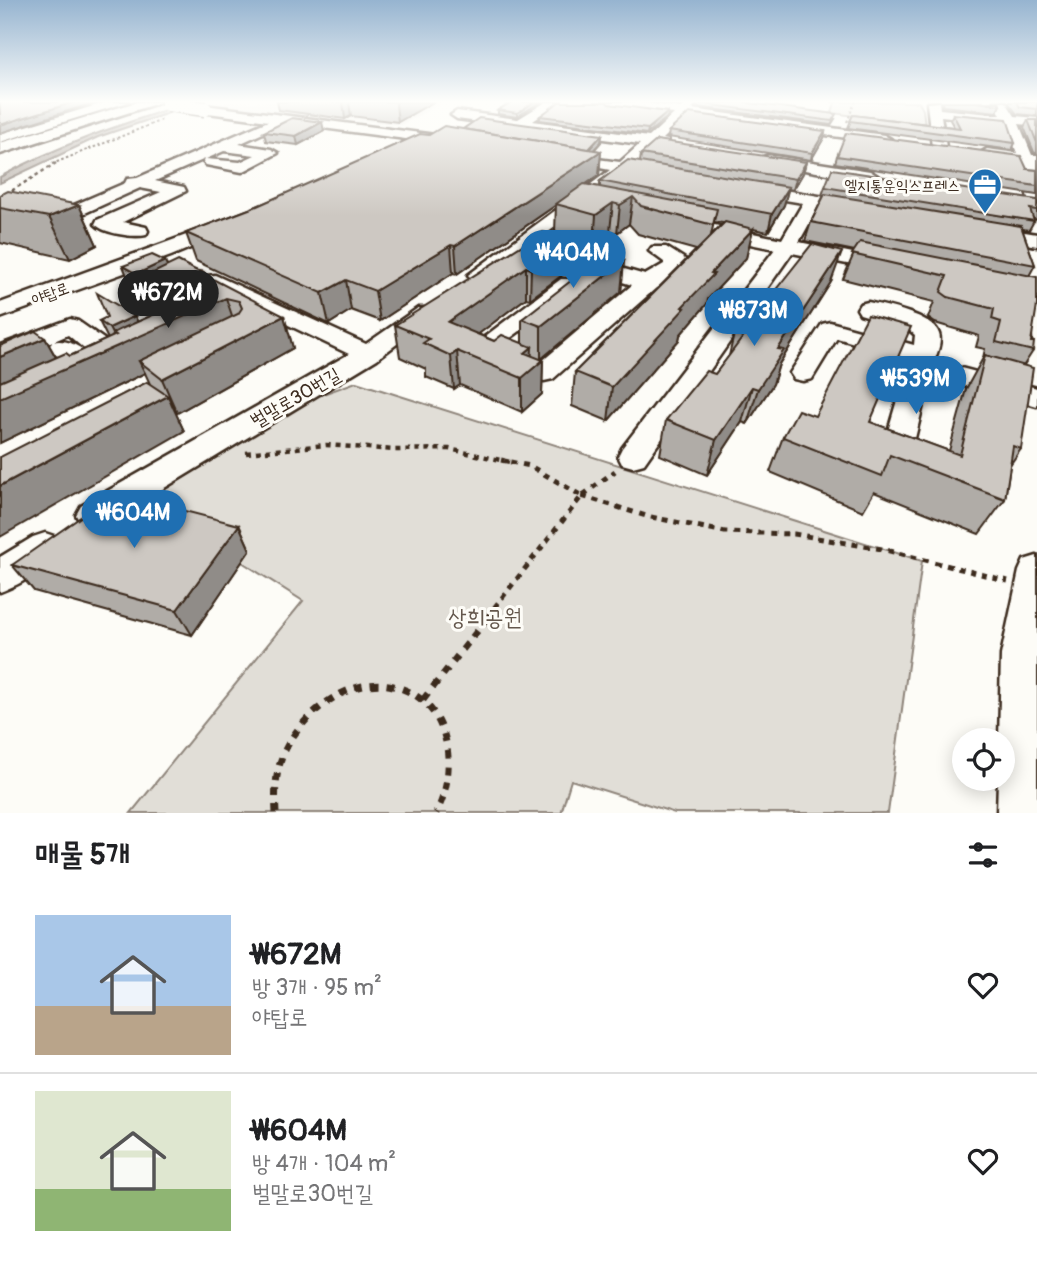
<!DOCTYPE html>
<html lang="ko">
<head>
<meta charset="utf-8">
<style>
  body { margin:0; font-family:Pangolin,"Poor Story",sans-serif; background:#f2f2f2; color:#202124; height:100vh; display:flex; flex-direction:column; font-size:26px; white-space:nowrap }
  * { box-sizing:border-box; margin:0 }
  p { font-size:23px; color:#757577 }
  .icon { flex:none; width:38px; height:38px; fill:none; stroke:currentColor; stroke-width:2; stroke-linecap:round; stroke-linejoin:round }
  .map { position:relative; height:813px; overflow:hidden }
  .drawer { display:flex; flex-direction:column; background:#fff; flex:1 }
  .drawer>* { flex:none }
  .buttons { position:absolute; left:952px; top:728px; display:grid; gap:14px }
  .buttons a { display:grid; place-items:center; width:63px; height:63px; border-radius:50%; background:#fff; box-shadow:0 4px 18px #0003; font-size:35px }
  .price { position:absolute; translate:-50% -60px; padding:0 16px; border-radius:24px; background:#1f6fb2; color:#fff; font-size:23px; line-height:46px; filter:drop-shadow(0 2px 4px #0008) }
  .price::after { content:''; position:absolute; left:50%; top:42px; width:21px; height:16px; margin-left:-10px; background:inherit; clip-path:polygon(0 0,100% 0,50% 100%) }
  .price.on { background:#222; color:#fff }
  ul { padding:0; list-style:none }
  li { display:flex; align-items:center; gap:21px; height:175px; padding:0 35px }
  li+li { border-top:2px solid #e0e0e0 }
  li span { display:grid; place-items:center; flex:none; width:196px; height:140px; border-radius:0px; color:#555 }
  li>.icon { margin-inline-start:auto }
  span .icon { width:84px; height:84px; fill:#fffc; stroke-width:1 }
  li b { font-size:30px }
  h2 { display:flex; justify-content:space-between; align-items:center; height:84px; padding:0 35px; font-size:30px }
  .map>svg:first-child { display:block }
  .built { fill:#efece7 }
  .green { fill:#e1ded7; stroke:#8e847a; stroke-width:2 }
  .water { fill:#bbb4ad; stroke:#887d74; stroke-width:2 }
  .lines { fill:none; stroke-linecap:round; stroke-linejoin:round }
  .minor-casing { stroke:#3b2a1e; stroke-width:5 }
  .major-casing { stroke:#3b2a1e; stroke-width:5 }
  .path-far4 { stroke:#3b2a1e; stroke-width:2; stroke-dasharray:2.5 2.5; stroke-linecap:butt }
  .path-far3 { stroke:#3b2a1e; stroke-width:2.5; stroke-dasharray:3.5 3.5; stroke-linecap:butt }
  .path-far2 { stroke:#3b2a1e; stroke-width:4.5; stroke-dasharray:5 5; stroke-linecap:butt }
  .path-far1 { stroke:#3b2a1e; stroke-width:5; stroke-dasharray:6 6; stroke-linecap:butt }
  .path { stroke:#3b2a1e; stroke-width:7; stroke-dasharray:8 8; stroke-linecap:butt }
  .minor { fill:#fdfcf7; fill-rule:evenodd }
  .major { fill:#fdfcf7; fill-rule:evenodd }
  .minor-bridge-casing { stroke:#3b2a1e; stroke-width:17; stroke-linecap:butt }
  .minor-bridge { stroke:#fdfcf7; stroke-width:14 }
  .wall { fill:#b0aca7; stroke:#3b2a1e; stroke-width:2; fill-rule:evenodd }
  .shaded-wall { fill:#908c88; stroke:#3b2a1e; stroke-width:2 }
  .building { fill:#cdc8c2; stroke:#3b2a1e; stroke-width:2 }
  .labels { text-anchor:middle; stroke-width:6; stroke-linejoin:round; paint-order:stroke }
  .far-poi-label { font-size:16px; fill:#3b2a1e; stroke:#fdfcf7; text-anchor:end }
  .far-street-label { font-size:16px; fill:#3b2a1e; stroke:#fdfcf7 }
  .street-label { font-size:19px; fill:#3b2a1e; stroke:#fdfcf7 }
  .near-park-label { font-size:23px; fill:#64574c; stroke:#fdfcf7 }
</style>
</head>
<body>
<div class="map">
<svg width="1037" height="813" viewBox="0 0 1037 813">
  <rect width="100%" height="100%" fill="#fdfcf7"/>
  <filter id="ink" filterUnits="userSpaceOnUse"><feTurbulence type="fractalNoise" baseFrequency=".0143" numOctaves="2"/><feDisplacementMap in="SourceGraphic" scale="14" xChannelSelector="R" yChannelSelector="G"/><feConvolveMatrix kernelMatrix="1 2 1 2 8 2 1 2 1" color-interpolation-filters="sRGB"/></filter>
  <g filter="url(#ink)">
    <path class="built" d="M227,102H444L401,125L218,106Z"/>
    <g class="green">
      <path d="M831,102H919L923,110L925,125L832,113L835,103Z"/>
      <path d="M356,382L922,561L888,813H675L571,780L561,813H131L303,601L146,501L312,398Z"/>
    </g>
    <path class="water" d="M190,102H201L98,137L0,183V177C60,144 125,123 190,102Z"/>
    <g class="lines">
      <g class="minor-casing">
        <g id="minor">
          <path d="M107,102H128L0,142V134Z"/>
          <path d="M546,102H561L533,121L649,137L674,114L609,106L603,102H640L681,108L685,102H697L692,109L884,135L891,139L884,143L687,116L663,139L668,140V146H655L635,165L661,170L663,173L661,176L626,173L534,243L645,275L664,264V262L649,251L652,247H666L685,259L681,271L656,288L553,379L544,381L474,352L471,347L561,279H577L580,284L577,289L501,345L541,362L632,285L524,251L486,279H472L468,275L610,170L559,160L557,157L559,154L620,162L640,144L457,119L451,115L457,111L518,119Z"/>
          <path d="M939,102L940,109L1001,115L994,102H1006L1015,116L1037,118V126L1019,124L1032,155H1037V204L1028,199L1020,162L987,157L980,153L987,149L1017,153L1005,123L941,116L946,147L943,187L941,191H929L927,187L932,147L927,103Z"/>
          <path d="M205,105L451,137L458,141L451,145L285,123L239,144L271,149L278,153L242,172L206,165L203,162L205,159L155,181L184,187L186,191L123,222L146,227L148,231L146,235C133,238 103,233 95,224L97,220L161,192L140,188L85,213L0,231V219L74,205L125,183L127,179L137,178L268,121L201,112V106ZM224,151L255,155L240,162L206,159Z"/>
          <path d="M768,155L870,171L878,176L870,181L763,163L760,160L763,157Z"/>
          <path d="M750,184L865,204L868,208L865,212L859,213L819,206L799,242L887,260L894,262L897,266L894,270L887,272L792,253L644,464L633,467L622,464L618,456L622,448L775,249L676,229L667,223L676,217L782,239L803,203L744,193L742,189Z"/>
          <path d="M222,222L231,228L229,232L171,256L0,318V303Z"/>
          <path d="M988,226L1037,234V246L981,236L979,232Z"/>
          <path d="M195,272L203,273L206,278L203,283L149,309L181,334C174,344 163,346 151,343L148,338L152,333L122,308L125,303Z"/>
          <path d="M215,275L366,344L418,308H434L438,313L377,359L105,524L93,528L81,524L76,515L81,506L349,354L207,286L204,281L207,276Z"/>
          <path d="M868,302C885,306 934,315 939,334C942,342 937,354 934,361L1037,388V406L930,376L911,455L907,463L896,466L885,463L881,455L909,359L837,338L812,379L803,381L794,379L790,373L822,324L830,322L914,345L915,335L907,328L860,314L857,309L860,304Z"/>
          <path d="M70,319L78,321L125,354L129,359L125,364C103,370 84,348 68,335L52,342C72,337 88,354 103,364L107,370L103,376C83,381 68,363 52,352L49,347L52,342L0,362V345Z"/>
          <path d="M45,533L57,537L63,547C52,567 21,584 0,592V557L33,537Z"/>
          <path d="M1037,556V813H997L998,779H1003V740H999L1001,655L1019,571L1024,560Z"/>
        </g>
      </g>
      <g class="major-casing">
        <path id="major" d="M137,102H161L0,154V143Z"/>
      </g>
      <g class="path-far4">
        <path d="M847,122L855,102"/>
        <path d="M52,164L162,120"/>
      </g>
      <path class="path-far3" d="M0,198L56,163"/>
      <path class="path-far2" d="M246,453L326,445L395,450L449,449L510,462"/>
      <g class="path-far1">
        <path d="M583,495L615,471"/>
        <path d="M582,496L646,516L725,532L794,534L882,549L1008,581"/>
        <path d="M487,617L582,496L530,466L501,460"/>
      </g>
      <g class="path">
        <path d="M423,700L489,616"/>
        <path d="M276,813C275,795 275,777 281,760C295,719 347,675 393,686C450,699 460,768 436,813"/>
      </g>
      <use href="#minor" class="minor"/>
      <use href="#major" class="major"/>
      <g class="minor-bridge-casing">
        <path id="minor-bridge" d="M168,104L205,109"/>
      </g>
      <use href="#minor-bridge" class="minor-bridge"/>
    </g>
    <g class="wall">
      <path d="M277,102H433L398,122L351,116L345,119L279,110Z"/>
      <path d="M512,102H540L517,117L498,114V110Z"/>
      <path d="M661,102H682L680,105Z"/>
      <path d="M942,102H999L1000,105L997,112L943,106Z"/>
      <path d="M1008,102H1037V116L1017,114Z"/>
      <path d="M697,103H749L835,119L831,125L697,107Z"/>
      <path d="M609,104L668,117L647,134L540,120V116Z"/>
      <path d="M953,114L1015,143L1012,150L848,128L853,115L954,127L950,120Z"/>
      <path d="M1028,120H1037V154L1034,152L1024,127Z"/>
      <path d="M463,129L602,135L601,142L594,150L601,151L599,175L585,184L600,187V181L640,162L641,154L806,162L803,173L793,190L788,189L784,205L768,232L753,229L746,258L708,299L707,304L680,335L679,340L608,421L572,406L575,372L696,250L638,234L629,224L617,233L610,231L594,243L555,232L556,205L457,274L453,273L380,321L351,310L329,324L196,261L186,233L257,206L429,135ZM714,222L723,223L711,235Z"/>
      <path d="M324,131L298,145L266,141L264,132Z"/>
      <path d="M669,131H825L824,138L811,160L668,137Z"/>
      <path d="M837,156L1037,170V195L835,163Z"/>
      <path d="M825,187L1037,200V220L1034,219V221L1029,230L1022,229L1035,265L1029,276L1033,351L1024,365L1021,449L1010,465L1005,499L979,534L874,492L863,511L770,472L783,437L815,416L870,422L949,451L966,389L983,358L985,349L976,347L979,336L935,323L928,318L934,302L843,279L855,251L805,241L811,222L824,195H822Z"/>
      <path d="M0,195L79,205L97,245L70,259L0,243Z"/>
      <path d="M570,240L569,270L530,299L526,298L478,334L494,341L522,343V319L624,261L621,292L541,359L543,360L542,394L522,412L460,385L454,389L426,377V369L400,357L395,325Z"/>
      <path d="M123,266H167L284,316L293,348L177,413L175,412L184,431L150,384L145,373L0,443V346L45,338L56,357L70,356L108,339L99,321L135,316L137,322L171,307L166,304L158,285L144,291L130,283Z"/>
      <path d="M831,282L779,364L773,384L747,424L742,422L707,475L660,455L666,420L715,374L729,356L734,334L766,302Z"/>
      <path d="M239,525L250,550L192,635L34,591L12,565Z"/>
    </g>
    <g class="shaded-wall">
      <path d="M74,102H96L0,133V125Z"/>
      <path d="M343,102H349L351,116L345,119Z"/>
      <path d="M398,102H433L398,122L396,104Z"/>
      <path d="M534,102H540L517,117V113Z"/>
      <path d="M668,112V117L647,134L648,129Z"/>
      <path d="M322,122L324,131L298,145L296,136Z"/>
      <path d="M825,131L824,138L811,160L812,153Z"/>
      <path d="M602,135L601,142L588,156L589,149Z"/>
      <path d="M601,151L599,175L457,274L455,246Z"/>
      <path d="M806,162L803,173L793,190L796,179Z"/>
      <path d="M789,187L784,205L768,232L772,214Z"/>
      <path d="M633,197L629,224L617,233L620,205Z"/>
      <path d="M613,203L610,231L594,243L596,215Z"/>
      <path d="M79,205L97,245L70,259L49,217Z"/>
      <path d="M753,229L746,258L708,299L707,304L680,335L679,340L608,421L612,387L711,273Z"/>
      <path d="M570,240L569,270L530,299L531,269Z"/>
      <path d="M451,245L453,273L380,321L375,291Z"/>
      <path d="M842,252L831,282L779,364L773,384L747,424L758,389L778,349Z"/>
      <path d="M165,261L172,278L153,273L158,285L144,291L137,274Z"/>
      <path d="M624,261L621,292L541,359V326Z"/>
      <path d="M526,267V298L451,355L448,322Z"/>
      <path d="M346,280L351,310L329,324L322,293Z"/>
      <path d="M226,298L237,330L139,361L145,373L0,443V357L45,338L63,370L118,346L109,328L135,316L143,334Z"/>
      <path d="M284,316L293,348L177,413L162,379Z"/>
      <path d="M532,347L531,370L543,360L542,394L522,412V378L525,353Z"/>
      <path d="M457,351L460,385L454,389L451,356Z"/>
      <path d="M752,387L742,422L707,475L716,440Z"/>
      <path d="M168,396L184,431L0,537V486Z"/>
      <path d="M239,525L250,550L192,635L177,610Z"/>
    </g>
    <g class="building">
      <path d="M0,102H74L0,125Z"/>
      <path d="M512,102H534L517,113L498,110Z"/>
      <path d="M559,102H606L609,104L668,112L648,129L540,116Z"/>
      <path d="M749,102V103L836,114L832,121L697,103Z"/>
      <path d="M976,102H999L1000,105Z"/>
      <path d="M1017,102H1037V109L1020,107Z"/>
      <path d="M689,113L825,131L812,153L669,131Z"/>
      <path d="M953,114L1007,119L1015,143L850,121L853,115L960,128Z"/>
      <path d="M292,118L322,122L296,136L264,132Z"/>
      <path d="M479,118L602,135L589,149L463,129Z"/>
      <path d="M1028,120H1037V143Z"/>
      <path d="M444,126L601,151L455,246L451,245L375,291L346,280L322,293L186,233L257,206L420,134L429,135Z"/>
      <path d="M846,133L1021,156L1027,169L1037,170V186L837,156Z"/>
      <path d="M657,140L806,162L796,179L641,154Z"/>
      <path d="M628,160L789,187L772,214L600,181Z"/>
      <path d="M832,169L1037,200V210L1030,209L1034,221L825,187Z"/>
      <path d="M584,184L717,209L713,225L641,206L633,197L620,205L613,203L596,215L556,204Z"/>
      <path d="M8,191L79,205L49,217L0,208V195Z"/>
      <path d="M825,194L1021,226L1035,265L811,222Z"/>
      <path d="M725,222L753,229L711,273L714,274L682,307L685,308L612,387L575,372Z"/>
      <path d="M543,232L570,240L531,269L526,267L448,322L494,341L502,335L532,347L525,353L543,360L522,378L457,351L451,356L423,343L429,339L395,325Z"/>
      <path d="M860,242L1037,277V305L1031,342H1034L1033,351L996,342L1001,322L992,319L994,309L948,297L941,292L947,276L852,254Z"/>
      <path d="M812,244L842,252L778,349L784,350L758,389L752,387L716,440L666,420L706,371L715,374L743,337L734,334L761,301L766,302Z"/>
      <path d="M152,255L165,261L137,274L123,266Z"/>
      <path d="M604,255L624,261L541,326L522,319Z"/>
      <path d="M178,261L284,316L162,379L139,361L238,314L242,308L239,301L226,298L0,398V382L66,353L70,356L116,335L113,333L119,330L196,296L153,273Z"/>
      <path d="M97,293L135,316L109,328L99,321L107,317Z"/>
      <path d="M868,315L911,327L870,422L960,455L985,355L1033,368L1021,449L1013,446L1005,499L890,455L882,476L783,437L798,410L815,416Z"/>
      <path d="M35,331L45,338L0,357V346Z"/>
      <path d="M147,382L168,396L0,486V457Z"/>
      <path d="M115,493L239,525L177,610L12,565Z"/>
    </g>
  </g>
  <linearGradient id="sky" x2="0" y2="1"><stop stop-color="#96b4d0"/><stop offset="0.47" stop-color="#fefefb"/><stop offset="1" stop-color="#fefefb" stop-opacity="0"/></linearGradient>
  <rect width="1037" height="216" fill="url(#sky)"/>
  <defs>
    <g id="office-pin" transform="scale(1.75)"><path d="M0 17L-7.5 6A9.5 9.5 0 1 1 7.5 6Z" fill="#1f6fb2" stroke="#fdfcf7"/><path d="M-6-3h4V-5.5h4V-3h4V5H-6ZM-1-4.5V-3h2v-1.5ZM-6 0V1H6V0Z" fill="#fff"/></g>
  </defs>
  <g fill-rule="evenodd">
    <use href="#office-pin" x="985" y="185"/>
  </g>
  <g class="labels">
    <g class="far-poi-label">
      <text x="960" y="191">엘지통운익스프레스</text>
    </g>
    <g class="far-street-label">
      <text transform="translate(50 293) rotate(-20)" y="6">야탑로</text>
    </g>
    <g class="street-label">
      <text transform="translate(295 397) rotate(-30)" y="7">벌말로30번길</text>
    </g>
    <g class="near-park-label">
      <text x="485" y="625">상희공원</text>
    </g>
  </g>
</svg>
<div class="buttons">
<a><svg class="icon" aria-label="locate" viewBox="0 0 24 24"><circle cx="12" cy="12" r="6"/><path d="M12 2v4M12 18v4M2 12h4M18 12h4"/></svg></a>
</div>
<b class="price" style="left:573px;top:290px">₩404M</b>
<b class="price on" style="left:168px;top:330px">₩672M</b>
<b class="price" style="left:754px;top:348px">₩873M</b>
<b class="price" style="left:916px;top:416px">₩539M</b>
<b class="price" style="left:134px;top:550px">₩604M</b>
</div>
<section class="drawer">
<h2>매물 5개<svg class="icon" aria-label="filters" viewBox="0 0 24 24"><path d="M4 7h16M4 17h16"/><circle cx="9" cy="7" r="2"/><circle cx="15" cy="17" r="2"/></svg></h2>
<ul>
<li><span style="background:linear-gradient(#a9c7e8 65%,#b9a48a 0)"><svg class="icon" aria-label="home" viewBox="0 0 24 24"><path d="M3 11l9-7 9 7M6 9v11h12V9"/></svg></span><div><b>₩672M</b><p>방 3개 · 95 m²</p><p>야탑로</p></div><svg class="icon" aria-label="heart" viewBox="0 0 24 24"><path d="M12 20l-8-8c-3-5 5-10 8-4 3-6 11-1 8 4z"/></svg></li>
<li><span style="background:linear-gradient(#dfe7d0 70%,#8fb573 0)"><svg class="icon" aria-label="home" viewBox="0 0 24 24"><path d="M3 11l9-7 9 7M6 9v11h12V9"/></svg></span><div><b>₩604M</b><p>방 4개 · 104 m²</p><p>벌말로30번길</p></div><svg class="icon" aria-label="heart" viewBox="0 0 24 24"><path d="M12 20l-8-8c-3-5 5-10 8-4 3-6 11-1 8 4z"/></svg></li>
</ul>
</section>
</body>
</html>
